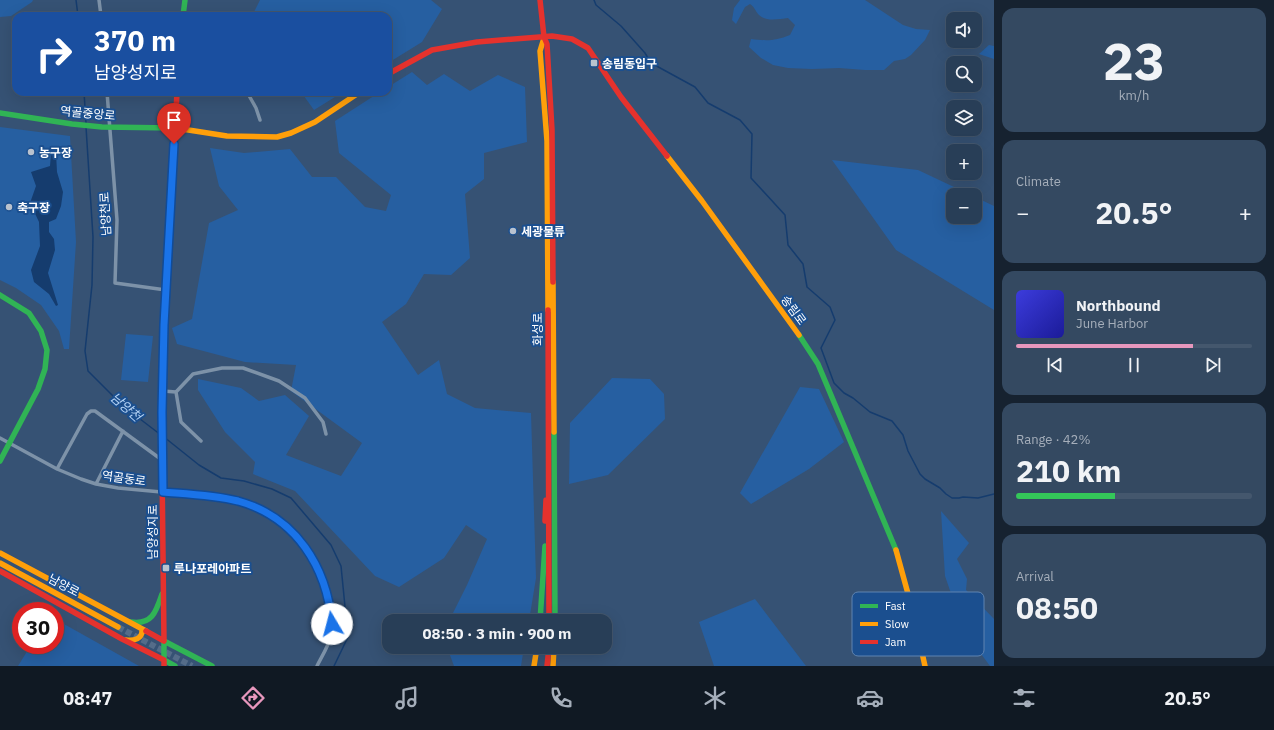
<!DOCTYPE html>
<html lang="en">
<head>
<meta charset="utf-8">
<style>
  :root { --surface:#283e57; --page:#344961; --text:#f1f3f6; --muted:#a5aeba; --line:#44576d; --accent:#e797bd }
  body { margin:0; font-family:"IBM Plex Sans","Noto Sans KR",sans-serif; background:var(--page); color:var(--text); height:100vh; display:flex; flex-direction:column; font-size:15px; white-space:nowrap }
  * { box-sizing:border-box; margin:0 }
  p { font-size:13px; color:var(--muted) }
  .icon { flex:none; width:22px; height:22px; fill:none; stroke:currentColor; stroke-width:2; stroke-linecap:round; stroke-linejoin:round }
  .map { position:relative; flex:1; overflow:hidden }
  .drawer { display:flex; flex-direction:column; gap:8px; padding:8px; background:#162230; width:280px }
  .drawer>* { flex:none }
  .hud { position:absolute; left:12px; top:12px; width:380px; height:84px; border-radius:12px; box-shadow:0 4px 16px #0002,0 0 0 1px var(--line); background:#1a4fa0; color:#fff; overflow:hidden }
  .tools { position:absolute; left:946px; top:12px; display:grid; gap:8px }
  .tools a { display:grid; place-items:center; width:36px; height:36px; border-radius:8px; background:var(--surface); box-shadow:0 4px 16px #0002,0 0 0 1px var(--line); font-size:20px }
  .speed { position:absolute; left:12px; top:602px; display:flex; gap:8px; font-size:20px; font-weight:700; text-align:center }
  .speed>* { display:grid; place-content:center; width:52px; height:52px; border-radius:50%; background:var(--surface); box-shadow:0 4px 16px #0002,0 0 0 1px var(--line); line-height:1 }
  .speed .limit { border:6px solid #d22; background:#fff; color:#111 }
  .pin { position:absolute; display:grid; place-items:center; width:34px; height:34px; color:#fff; margin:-41px -17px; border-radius:50% 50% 50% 0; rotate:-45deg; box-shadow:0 0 4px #0007 }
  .pin .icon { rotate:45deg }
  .me { position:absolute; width:44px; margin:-22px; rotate:352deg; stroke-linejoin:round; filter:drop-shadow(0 0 3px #0008) }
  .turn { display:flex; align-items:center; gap:14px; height:84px; padding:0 16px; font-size:18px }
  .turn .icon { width:52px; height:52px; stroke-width:2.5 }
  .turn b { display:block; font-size:28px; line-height:34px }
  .big { font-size:30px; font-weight:700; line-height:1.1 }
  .drawer .widget { flex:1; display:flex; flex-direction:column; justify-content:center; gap:6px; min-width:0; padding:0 14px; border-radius:12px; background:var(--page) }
  .drawer .dial { align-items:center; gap:0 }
  .dial b { font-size:52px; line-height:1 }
  .song { display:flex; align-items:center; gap:12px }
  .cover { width:48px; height:48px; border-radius:6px; background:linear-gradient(135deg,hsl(240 70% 55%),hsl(240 70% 35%)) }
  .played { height:4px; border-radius:2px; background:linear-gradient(90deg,var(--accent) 75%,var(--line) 75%) }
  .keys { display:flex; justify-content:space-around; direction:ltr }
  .heat { display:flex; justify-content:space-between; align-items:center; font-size:22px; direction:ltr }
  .charge { height:6px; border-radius:3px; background:linear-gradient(90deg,#34c759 42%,var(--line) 0) }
  .trip { position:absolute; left:382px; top:614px; width:230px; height:40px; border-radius:12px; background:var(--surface); box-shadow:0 4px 16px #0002,0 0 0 1px var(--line); font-weight:700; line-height:40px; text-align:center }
  .menu { display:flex; height:64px; justify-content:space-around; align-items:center; background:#101923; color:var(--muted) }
  .menu .icon { width:28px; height:28px }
  .menu .active { color:var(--accent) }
  .menu b { font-size:18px; color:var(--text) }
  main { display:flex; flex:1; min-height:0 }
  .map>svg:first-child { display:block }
  .green { fill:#265fa1 }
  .water { fill:#153c6e }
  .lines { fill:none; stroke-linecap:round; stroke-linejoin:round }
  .stream { stroke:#153c6e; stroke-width:1.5 }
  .primary-tunnel { stroke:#546c89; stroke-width:6; stroke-dasharray:6 3; stroke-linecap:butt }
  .street { stroke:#7d92a8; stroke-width:3.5 }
  .fast { stroke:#30b455; stroke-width:5.5 }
  .slow { stroke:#ff9f0a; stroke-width:5.5 }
  .jam { stroke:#e5322d; stroke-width:5.5 }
  .route-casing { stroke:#114b97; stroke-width:10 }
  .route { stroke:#1a73e8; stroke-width:7 }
  .poi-dot { fill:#b9c2ce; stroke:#1b4f8f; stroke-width:1.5 }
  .labels { text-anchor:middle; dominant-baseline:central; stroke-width:4; stroke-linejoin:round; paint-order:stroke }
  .poi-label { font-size:12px; font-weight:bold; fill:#fff; stroke:#1b4f8f; text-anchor:start }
  .street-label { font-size:12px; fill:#fff; stroke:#1b4f8f }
  .water-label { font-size:13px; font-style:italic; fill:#b5d3f5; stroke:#1b4f8f }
  .key { fill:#1b4f8f; stroke:#5f84b1; stroke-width:1 }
  .key-label { font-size:11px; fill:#fff }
</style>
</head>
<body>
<main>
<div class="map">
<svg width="994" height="666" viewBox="0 0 994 666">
  <rect width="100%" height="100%" fill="#365274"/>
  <path class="green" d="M0,0H33L32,2L11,16L0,17Z
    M260,0H431L442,9L422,42L388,63V16H252Z
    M740,0H865L903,25L916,29L930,30L925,40L911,55L905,59L894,61L884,70H865L839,68L812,69L788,68L773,65L761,58L749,47L751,39C767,41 775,41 790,35L795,25L788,18C779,19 766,22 759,15C755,11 755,7 750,4L745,7L736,24L732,20L734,8Z
    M989,45L994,46V59L979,54Z
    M412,72L427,85L444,74L470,91L498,75L525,87L527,142L484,153V179L465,194L470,258L451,275L424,274L406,304L382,322L418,375L439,360L447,394L475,408L531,413L536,578L529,621H449L467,585L487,539L466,525L444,558L399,587L375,576L295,491L253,474L255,462L225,432L198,390V379L241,388L259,401L285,395L309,416L286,455L341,476L362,443L291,391L296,365L245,362L177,344L172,328L192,319L209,223L238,210L219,186L210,148L244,153L290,149L312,177H336L365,207L386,211L391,195L339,153L335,121L380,92H388V87Z
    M301,92H343L314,110Z
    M0,127L70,136L76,242L69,349H64L59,331L41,305L16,288L0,280Z
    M832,160L918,170L971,195H953V217H975V197L994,206V310L896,250Z
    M126,334L153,336L148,382L121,380Z
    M612,378L650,379L664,394L665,419L608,475L569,484L570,423Z
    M800,387L819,389L844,442L809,469L751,504L740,493Z
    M941,511L969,543L957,559L967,579L966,590L994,619V666H990L964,631L945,576Z
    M755,599L806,666H714L699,622Z
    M55,619L139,666H18L31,645H55Z
    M447,647H524L521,666H454Z"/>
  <path class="water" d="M56,153L57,172L63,192L61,206L56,219L49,222V232L54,239L55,250L48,273L58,305L56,306L49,294L34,282L31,270L40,246L39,222L30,203L36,186L31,172L50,166L51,154Z"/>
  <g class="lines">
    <path class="stream" d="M76,0L78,16
      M594,0L596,5L621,26L645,53L651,63L695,87L708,103L740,120L752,134L751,178L785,215L788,245L803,264L807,287L830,307L835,320L821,348L834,383L844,393L853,398L870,412L892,421L903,435L908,451L920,474L925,479L940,488L946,494L952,498H959L963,497L978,498L994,494
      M84,92L86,123
      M86,127L93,237L92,285L85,351L88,371L123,406L161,435
      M164,437L199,465L221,478L244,481L272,489L291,498L331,545L341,566L348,637L334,666"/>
    <path class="primary-tunnel" d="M118,627L192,666"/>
    <path class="street" d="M99,0L101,16
      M107,92L117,220L115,283L166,290
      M247,92L256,108L260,120
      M163,391L176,392L193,374L222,368H243L279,381L305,398L323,422L326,434
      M176,392L181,422L201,441
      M0,438L57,469L81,479L96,484L118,488L226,498C277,510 313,543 326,594C330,607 334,622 331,636C328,647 322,656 317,666
      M57,469L87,414L91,411H95L162,460
      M96,484L123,431"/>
    <path class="fast" d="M183,16L185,0
      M0,113L72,124L102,127L174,128L182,129
      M0,295L29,313L41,331L47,350L45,369L38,389L0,461
      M799,335L818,364L896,550
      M554,432L555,621
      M540,621L545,546
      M131,622C152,625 156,612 162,594
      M175,666L164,660V641L212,666"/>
    <path class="slow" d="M544,38L540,51L547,141L548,310
      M182,129L227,136L277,137L291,133L315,122L360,92
      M667,156L702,201L799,335
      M553,282L554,432
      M162,466V412L166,305
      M896,550L913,612L925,666
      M0,553L146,631
      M0,563L118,627
      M126,640C134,641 143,639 142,629
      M534,666L537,647
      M553,666L554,647"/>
    <path class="jam" d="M540,0L544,37L547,44L552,130L553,282
      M388,74L432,50L477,42L552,36L572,39L588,48L621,97L667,156
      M166,305L177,92
      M548,310L549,621
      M545,521L546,500
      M0,571L122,639L164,660V666
      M146,631L164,641L162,466
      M547,666L549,647"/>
  </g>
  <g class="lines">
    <defs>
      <path id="route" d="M174,144L164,325L162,412L163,492C188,494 214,495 238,501C296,517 327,567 332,624"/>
    </defs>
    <use href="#route" class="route-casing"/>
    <use href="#route" class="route"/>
  </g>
  <g class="poi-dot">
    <rect x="590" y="59" width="8" height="8" rx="2"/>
    <circle cx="31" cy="152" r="4"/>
    <circle cx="9" cy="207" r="4"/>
    <circle cx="513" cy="231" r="4"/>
    <rect x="162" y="564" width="8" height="8" rx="2"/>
  </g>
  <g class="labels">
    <g class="poi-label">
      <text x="602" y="63">송림동입구</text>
      <text x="39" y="152">농구장</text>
      <text x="17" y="207">축구장</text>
      <text x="521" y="231">세광물류</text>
      <text x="174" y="568">루나포레아파트</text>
    </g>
    <g class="street-label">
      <text transform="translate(88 113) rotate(5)">역골중앙로</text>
      <text transform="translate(105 214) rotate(-93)">남양천로</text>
      <text transform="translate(794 310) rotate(54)">송림로</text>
      <text transform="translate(537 329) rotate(-90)">화성로</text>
      <text transform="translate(124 478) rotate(8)">역골동로</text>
      <text transform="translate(152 532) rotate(-90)">남양성지로</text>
      <text transform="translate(64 585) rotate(28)">남양로</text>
    </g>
    <g class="water-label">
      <text transform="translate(126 407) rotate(41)">남양천</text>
    </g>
  </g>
  <rect x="852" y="592" width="132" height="64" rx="6" class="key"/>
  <rect x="860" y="604" width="18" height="4" fill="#30b455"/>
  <rect x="860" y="622" width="18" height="4" fill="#ff9f0a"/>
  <rect x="860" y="640" width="18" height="4" fill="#e5322d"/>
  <g class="key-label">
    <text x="885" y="610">Fast</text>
    <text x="885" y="628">Slow</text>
    <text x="885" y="646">Jam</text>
  </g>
</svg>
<div class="tools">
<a><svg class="icon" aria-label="sound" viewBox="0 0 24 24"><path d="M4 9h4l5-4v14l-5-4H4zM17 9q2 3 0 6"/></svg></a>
<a><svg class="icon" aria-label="search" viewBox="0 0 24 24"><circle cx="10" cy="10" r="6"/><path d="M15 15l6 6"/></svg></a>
<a><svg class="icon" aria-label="layers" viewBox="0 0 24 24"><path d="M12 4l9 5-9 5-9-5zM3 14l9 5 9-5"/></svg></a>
<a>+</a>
<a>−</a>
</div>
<div class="speed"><div class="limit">30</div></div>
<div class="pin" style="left:174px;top:144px;background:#d93025"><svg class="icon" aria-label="arrive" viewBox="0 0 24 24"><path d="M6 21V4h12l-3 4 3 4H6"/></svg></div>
<svg class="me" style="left:332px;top:624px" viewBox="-20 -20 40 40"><circle r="19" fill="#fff"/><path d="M0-13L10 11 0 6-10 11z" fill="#1a73e8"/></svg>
<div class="trip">08:50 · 3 min · 900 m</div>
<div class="hud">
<div class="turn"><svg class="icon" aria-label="right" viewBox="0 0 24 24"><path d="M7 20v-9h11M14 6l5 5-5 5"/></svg><div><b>370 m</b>남양성지로</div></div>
</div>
</div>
<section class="drawer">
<div class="widget dial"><b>23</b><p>km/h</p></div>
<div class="widget"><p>Climate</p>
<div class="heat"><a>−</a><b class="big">20.5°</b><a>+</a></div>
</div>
<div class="widget">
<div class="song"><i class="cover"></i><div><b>Northbound</b><p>June Harbor</p></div></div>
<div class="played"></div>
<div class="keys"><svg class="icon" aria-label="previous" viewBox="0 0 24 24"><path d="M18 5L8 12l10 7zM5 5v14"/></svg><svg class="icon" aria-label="pause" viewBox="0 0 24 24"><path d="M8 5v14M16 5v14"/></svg><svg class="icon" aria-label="next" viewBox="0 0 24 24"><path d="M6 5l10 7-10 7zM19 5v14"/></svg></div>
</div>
<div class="widget"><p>Range · 42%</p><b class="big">210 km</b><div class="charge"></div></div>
<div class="widget"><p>Arrival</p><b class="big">08:50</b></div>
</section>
</main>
<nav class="menu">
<b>08:47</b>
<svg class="icon active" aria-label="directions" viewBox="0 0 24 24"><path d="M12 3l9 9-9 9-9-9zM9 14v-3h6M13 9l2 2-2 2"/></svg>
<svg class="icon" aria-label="music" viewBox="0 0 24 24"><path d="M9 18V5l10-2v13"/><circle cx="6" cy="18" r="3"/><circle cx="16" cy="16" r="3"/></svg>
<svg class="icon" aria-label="phone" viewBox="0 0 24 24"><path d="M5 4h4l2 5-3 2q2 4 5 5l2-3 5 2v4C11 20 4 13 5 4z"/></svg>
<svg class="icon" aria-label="climate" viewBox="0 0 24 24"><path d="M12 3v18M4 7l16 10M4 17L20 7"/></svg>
<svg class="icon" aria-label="car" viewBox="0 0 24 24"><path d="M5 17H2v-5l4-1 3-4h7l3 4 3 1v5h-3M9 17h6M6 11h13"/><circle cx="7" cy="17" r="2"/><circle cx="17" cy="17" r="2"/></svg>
<svg class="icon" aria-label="filters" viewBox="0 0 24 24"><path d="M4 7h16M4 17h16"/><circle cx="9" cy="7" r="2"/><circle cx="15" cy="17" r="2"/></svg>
<b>20.5°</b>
</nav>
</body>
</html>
